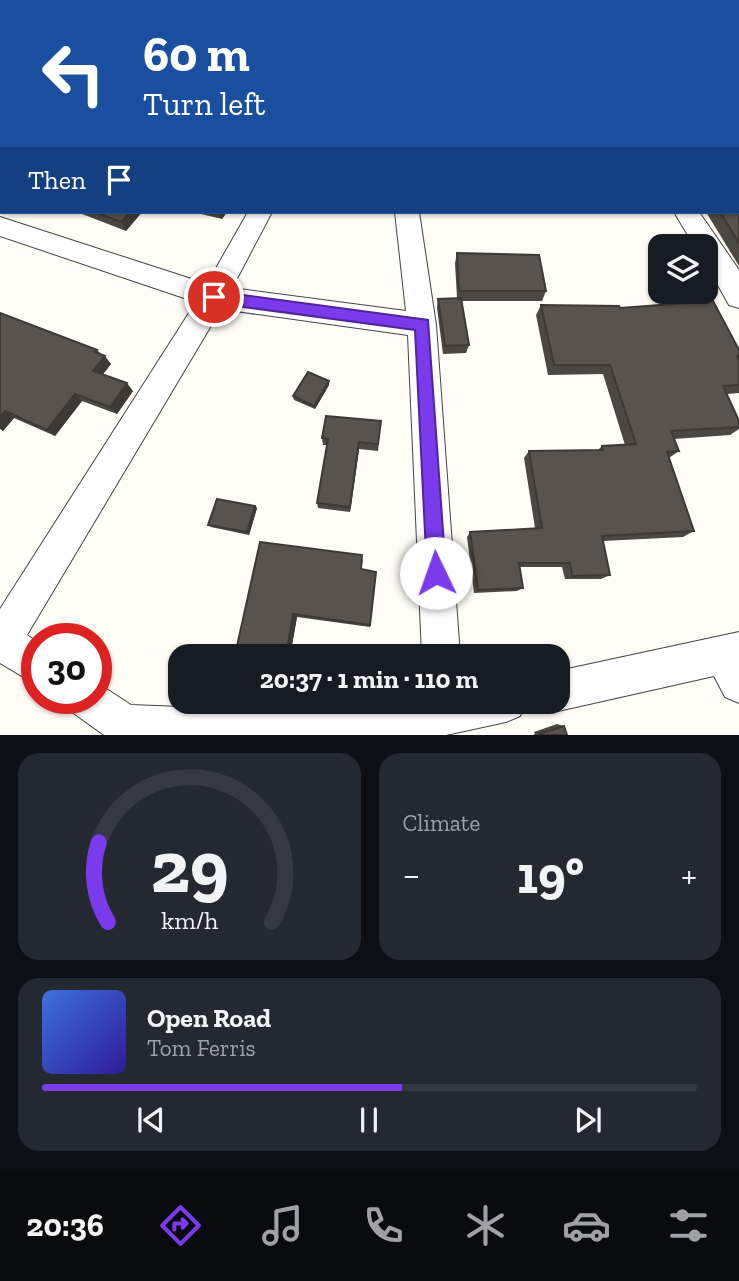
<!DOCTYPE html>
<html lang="en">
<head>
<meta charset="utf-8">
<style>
  :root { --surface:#171b24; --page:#242831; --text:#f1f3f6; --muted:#9ea1a6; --line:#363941; --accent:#7c3aed }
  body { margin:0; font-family:"Zilla Slab",serif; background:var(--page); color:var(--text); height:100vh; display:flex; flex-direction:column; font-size:26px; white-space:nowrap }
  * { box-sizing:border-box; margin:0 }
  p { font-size:23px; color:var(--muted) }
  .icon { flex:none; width:38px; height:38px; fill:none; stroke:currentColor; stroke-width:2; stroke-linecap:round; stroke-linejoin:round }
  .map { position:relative; height:735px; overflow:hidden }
  .side { display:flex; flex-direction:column; gap:18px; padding:18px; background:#0d0f14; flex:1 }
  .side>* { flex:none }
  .top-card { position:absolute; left:0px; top:0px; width:740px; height:214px; box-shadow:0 2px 5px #0004; background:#1a4fa0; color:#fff; overflow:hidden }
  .fabs { position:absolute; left:648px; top:234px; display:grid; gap:14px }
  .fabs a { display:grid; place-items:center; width:70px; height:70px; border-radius:14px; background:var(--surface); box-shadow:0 2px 5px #0004; font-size:35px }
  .speed { position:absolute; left:21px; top:623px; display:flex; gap:14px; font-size:35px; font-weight:700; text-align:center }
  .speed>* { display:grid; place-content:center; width:91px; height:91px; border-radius:50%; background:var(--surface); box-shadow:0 2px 5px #0004; line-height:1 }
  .speed .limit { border:10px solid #d22; background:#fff; color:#111 }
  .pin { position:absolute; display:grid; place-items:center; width:60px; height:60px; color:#fff; margin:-30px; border:4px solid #fff; border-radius:50%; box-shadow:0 2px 7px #0007 }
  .me { position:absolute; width:77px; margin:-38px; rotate:357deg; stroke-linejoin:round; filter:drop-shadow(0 0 5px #0008) }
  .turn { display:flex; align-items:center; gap:24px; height:147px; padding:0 28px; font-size:32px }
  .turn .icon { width:91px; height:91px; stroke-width:2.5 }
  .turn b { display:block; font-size:49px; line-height:60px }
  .then { display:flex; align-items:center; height:66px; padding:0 28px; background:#0003; gap:14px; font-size:26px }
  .big { font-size:52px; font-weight:800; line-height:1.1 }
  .side .card { flex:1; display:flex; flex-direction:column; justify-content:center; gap:10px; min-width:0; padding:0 24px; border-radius:21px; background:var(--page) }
  .side .dial { align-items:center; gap:0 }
  .dial svg { height:182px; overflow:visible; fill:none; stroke:var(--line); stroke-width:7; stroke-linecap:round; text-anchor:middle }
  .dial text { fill:var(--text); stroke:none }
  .song { display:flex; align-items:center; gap:21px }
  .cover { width:84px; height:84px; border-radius:10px; background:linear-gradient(135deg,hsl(220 70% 55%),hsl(250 70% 35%)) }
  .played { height:7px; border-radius:4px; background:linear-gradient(90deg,var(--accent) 55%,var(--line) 55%) }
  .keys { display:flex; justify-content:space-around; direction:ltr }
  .heat { display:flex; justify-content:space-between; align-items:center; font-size:38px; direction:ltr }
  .side .tiles { flex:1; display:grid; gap:18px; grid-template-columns:1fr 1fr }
  .card:last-child { grid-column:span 2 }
  .trip { position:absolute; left:168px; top:644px; width:402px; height:70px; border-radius:21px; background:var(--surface); box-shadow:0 2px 5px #0004; font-weight:800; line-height:70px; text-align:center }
  .menu { display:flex; height:112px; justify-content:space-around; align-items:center; background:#090b0e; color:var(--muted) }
  .menu .icon { width:49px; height:49px }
  .menu .active { color:var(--accent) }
  .menu b { font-size:32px; color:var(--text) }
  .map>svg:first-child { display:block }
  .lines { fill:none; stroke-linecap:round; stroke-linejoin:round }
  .minor-casing { stroke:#444; stroke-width:2 }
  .minor { fill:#fff; fill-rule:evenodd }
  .wall { fill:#4d4742 }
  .shaded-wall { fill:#3f3936 }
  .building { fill:#5a524d; stroke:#3f3936; stroke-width:2 }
  .route { fill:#7c3aed; stroke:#51269a; stroke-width:2 }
</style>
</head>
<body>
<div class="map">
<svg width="739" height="735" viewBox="0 0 739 735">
  <rect width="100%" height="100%" fill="#fffdf5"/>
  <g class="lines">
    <defs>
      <path id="minor" d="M359,0H377L358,2Z
        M540,0H558L559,2H541Z
        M701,0H720L721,2H702Z
        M738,26L739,27V39H738Z
        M248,212H272L232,288L406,311L395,212H419L436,325L460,656H422L408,335L221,309L27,635L37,642V685L0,663V609L196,302L0,236V217L207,284Z
        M674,212H699L739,270V308L729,305L705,262V247H695Z
        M739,632V703L725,697L714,676L558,711L544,705L542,702H558V671Z
        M96,682L131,705L259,710L360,702H526L520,716L506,722L446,735H104L72,712L66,698H96Z"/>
    </defs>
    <use href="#minor" class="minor-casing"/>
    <use href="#minor" class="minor"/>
  </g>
  <path class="wall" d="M565,0H694L695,2H566Z
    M739,171V266L706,212H738Z
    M77,212H142L126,231Z
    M193,212H227L222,219Z
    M457,253L546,291L542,301H461L469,345L466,353L443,354L437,308L438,299L457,298L455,263Z
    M541,305L620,308L739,350V393L727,394L739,421V429L730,435L674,439L679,451L669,458L694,531L683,537L603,541L610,575L601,579H565L562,567H519L523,588L517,591L474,593L467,537L470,532L535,528L524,458L529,451L598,450L602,446L625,445L603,374L548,375L536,315Z
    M0,313L97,350L111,364L103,374L133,391L117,414L82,401L55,436L14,418L3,431L0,429Z
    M329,381V385L315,409L294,400L293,396Z
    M381,421L378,451L359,449L350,512L318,508L317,503L327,445H323L322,438Z
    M255,506L257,508L249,535L211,527L208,525Z
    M363,560L361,570L376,572L370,627L297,617L290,656H243L235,655Z
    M557,724L564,726L567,735H533L535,734L534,732Z"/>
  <path class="shaded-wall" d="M130,212H142L126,231L121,222Z
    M220,212H227L222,219Z
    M105,356L111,364L100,378L93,371Z
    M329,381V385L315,409L314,406Z
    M127,383L133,391L117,414L110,407Z
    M75,394L82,401L55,436L47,430Z
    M5,411L14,418L3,431L0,428V417Z
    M359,442V449L350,512V507Z
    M255,506L257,508L249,535L247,532Z
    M293,614L297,617L290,656H286Z"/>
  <path class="building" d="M0,0H159L158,2H2V93H0Z
    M501,0H531V2H502Z
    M575,0H694L695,2H576Z
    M738,64H739L738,134Z
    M738,170L739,171V243L720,212H738Z
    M95,212H130L121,222Z
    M457,253L539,255L546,291H459Z
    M461,298L469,345L445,346L438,299Z
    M713,301L739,350V356H737L739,360V385L723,386L739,421V427L671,431L679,451L667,452L694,531L602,536L610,575L572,576L570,563H519L523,588L478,590L470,532L542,528L529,451L603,450L602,446L636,444L610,365H554L541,305L619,306L620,308Z
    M0,313L97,350L95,352L105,356L93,371L127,383L110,407L75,394L47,430L5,411L0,417Z
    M308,372L329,381L314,406L293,396Z
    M326,416L381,421L378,444L359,442L350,507L317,503L328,439L322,438Z
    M217,499L255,506L247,532L208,525Z
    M260,542L362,555L361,569L376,572L370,625L293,614L286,656H246L235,655Z
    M564,726L567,735H540L539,734Z"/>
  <path class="route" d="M214,291L428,320L446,573L443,580L436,583L429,580L427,573L415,330L214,303L206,297Z"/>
</svg>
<div class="fabs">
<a><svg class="icon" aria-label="layers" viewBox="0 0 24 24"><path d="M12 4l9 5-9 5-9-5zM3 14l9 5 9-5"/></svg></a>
</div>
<div class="speed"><div class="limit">30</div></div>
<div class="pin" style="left:214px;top:297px;background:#d93025"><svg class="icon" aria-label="arrive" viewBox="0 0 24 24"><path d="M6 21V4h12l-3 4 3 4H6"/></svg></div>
<svg class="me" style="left:436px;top:573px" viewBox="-20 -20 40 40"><circle r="19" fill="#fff"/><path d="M0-13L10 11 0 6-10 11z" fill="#7c3aed"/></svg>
<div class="trip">20:37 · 1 min · 110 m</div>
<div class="top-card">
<div class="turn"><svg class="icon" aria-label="left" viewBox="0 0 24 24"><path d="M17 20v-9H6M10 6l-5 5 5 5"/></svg><div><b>60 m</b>Turn left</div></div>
<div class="then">Then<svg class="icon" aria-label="arrive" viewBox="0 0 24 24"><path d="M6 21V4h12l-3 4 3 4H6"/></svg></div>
</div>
</div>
<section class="side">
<div class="tiles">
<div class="card dial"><svg viewBox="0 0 100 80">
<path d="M14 69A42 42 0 1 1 86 69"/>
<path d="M14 69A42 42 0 0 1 10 34" stroke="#7c3aed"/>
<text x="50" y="56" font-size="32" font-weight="700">29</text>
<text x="50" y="72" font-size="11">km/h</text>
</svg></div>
<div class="card"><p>Climate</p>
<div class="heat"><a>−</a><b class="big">19°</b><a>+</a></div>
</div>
<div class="card">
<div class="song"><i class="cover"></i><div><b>Open Road</b><p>Tom Ferris</p></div></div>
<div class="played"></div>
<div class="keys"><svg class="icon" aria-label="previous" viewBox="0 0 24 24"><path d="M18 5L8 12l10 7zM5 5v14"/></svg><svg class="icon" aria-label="pause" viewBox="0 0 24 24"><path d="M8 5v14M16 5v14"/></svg><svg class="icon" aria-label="next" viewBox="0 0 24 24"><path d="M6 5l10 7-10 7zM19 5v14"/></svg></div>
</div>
</div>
</section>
<nav class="menu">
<b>20:36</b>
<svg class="icon active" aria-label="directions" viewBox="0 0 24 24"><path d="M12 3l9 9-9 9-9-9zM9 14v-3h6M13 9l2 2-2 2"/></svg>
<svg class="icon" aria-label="music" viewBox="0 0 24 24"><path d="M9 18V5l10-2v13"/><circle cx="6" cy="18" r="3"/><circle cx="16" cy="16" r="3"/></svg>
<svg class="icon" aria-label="phone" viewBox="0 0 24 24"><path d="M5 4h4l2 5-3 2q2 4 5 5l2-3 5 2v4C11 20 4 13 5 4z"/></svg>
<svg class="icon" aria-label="climate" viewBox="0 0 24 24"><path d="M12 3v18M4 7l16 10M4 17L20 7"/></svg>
<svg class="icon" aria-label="car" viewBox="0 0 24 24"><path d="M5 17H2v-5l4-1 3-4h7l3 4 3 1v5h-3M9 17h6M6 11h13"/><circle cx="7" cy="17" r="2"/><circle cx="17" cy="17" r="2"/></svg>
<svg class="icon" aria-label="filters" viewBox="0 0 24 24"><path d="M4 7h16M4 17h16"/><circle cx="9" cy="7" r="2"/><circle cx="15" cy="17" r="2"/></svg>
</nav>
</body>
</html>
